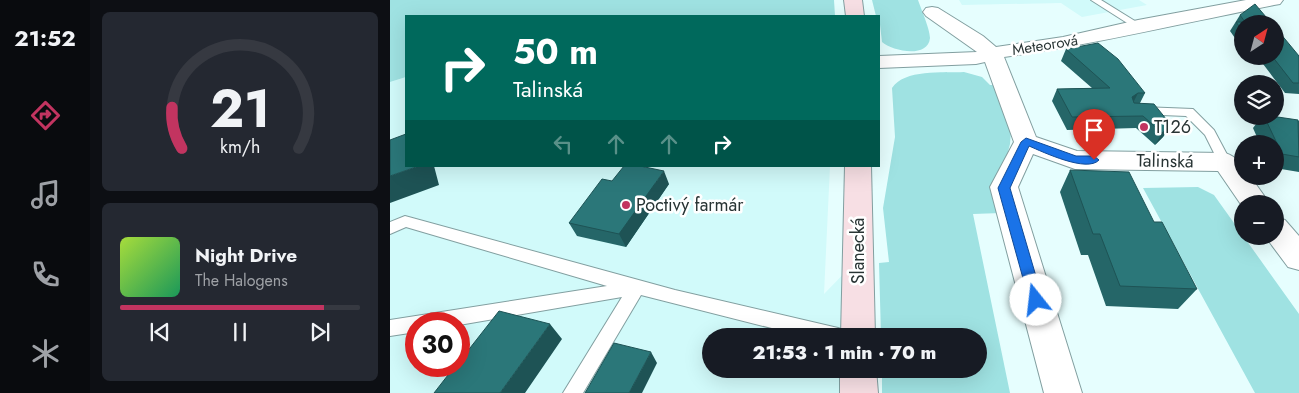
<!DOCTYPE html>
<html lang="en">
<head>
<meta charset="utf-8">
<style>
  :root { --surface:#171b24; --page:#242831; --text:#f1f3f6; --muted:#9ea1a6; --line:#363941; --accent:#c23460 }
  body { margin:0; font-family:Jost,sans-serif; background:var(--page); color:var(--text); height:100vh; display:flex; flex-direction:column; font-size:19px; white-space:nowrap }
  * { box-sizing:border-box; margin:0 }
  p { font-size:16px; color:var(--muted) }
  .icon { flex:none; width:28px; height:28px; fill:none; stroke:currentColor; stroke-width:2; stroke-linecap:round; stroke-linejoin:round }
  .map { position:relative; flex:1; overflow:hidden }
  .side { display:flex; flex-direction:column; gap:12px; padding:12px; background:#0d0f14; width:300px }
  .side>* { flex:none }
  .guide { position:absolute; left:15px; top:15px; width:475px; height:152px; border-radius:0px; box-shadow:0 5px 20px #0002; background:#00695c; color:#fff; overflow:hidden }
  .needle { width:32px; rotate:36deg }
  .tools { position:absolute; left:844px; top:15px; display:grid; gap:10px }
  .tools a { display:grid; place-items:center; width:50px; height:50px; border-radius:50%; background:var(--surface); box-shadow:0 5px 20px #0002; font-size:25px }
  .speed { position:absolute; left:15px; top:312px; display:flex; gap:10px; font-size:25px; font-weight:700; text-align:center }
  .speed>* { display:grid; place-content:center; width:65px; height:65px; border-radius:50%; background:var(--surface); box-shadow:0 5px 20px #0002; line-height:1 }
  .speed .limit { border:8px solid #d22; background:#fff; color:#111 }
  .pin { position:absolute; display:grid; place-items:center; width:42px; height:42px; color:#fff; margin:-51px -21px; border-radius:50% 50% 50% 0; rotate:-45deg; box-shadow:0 0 5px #0007 }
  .pin .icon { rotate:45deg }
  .me { position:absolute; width:55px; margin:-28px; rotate:344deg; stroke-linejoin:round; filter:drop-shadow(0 0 4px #0008) }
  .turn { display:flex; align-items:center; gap:18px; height:105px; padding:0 25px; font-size:22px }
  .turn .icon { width:65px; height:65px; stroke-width:2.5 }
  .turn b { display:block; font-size:35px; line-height:42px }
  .lanes { display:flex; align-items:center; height:48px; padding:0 25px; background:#0003; justify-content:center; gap:25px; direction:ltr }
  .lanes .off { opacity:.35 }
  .side .tile { flex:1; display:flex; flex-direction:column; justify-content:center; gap:8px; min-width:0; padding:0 18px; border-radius:8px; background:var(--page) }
  .side .dial { align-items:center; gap:0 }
  .dial svg { height:130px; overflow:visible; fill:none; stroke:var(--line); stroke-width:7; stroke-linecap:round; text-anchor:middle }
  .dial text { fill:var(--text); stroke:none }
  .song { display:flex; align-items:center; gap:15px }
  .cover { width:60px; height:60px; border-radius:8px; background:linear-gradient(135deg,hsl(80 70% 55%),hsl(150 70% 35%)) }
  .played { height:5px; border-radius:2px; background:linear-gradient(90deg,var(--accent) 85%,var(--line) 85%) }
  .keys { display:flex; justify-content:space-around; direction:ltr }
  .trip { position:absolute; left:312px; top:328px; width:285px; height:50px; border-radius:25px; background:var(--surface); box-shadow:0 5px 20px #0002; font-weight:800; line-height:50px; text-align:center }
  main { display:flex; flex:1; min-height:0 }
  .tab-bar { display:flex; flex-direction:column; width:90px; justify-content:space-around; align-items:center; background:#090b0e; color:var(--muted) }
  .tab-bar .icon { width:35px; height:35px }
  .tab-bar .on { color:var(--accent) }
  .tab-bar b { font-size:22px; color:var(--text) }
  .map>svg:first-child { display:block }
  .built { fill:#d1fafa; fill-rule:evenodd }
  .green { fill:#9fe2e2 }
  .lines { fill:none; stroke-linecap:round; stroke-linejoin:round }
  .lane-casing { stroke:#829fa0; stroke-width:2 }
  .street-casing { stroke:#829fa0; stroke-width:2 }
  .secondary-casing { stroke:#829fa0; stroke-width:2 }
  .lane { fill:#fff; fill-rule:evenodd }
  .street { fill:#fff; fill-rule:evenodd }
  .secondary { fill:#f7dfe4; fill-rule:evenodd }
  .wall { fill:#256668 }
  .shaded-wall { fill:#1e5355 }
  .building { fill:#2b7779; stroke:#1e5355 }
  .route { fill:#1a73e8; stroke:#114b97 }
  .poi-dot { fill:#c23460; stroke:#fff; stroke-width:2 }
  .labels { text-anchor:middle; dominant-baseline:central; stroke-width:5; stroke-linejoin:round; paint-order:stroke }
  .far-street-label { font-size:15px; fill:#283434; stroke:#fff }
  .poi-label { font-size:18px; fill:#283434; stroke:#fff; text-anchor:start }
  .street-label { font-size:18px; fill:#283434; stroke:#fff }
</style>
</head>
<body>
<main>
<nav class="tab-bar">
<b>21:52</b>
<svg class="icon on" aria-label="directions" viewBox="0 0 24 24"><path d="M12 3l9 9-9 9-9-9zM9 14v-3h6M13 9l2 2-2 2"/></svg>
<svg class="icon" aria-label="music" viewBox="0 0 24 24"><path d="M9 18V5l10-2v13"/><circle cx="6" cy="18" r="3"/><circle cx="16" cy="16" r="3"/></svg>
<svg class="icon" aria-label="phone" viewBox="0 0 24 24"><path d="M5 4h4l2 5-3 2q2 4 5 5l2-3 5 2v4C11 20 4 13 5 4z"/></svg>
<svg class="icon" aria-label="climate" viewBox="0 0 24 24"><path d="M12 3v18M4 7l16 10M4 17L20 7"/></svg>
</nav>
<section class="side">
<div class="tile dial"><svg viewBox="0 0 100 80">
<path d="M14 69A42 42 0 1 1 86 69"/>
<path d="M14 69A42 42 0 0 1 8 44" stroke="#c23460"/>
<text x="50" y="56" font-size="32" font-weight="700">21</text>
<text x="50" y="72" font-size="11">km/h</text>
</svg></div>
<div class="tile">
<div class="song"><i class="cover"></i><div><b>Night Drive</b><p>The Halogens</p></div></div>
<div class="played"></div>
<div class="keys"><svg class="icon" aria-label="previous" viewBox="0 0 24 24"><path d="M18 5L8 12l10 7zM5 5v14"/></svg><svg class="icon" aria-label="pause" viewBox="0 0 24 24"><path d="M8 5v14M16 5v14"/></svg><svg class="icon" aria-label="next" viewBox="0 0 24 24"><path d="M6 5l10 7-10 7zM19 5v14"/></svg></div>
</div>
</section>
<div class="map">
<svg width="909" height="393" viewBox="0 0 909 393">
  <rect width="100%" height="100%" fill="#e6fefe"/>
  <path class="built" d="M569,0H749L757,5L692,17L671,3L572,5Z
    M16,77V166H440L434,294L468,259V336H321V369H468L469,393H0V82ZM26,324H69V366H26Z"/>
  <path class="green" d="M0,0H444L445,16H16V77L0,82Z
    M482,0H528C531,9 540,29 540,38C538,59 502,51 492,42L489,16H486Z
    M574,72L592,77L600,85H606L621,131L620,144L608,189L611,213L583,214L620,393H492V369H589V336H491L489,263L499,262L493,208L505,137L502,88C514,69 553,73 574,72Z
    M808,187L824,195L909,314V393H865L753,188Z"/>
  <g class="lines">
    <defs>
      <path id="lane" d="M701,0H711L753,26L751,28H745Z
        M752,107L803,109L824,130L841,162L840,165H830L815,135L796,116L748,114L746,111Z
        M15,216L285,290L448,328L454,330L457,336H413L251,295L193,393H173L232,297L69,325L26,324V332L0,336V320L217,286L16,227L0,234V222Z"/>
      <path id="street" d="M856,0H893L890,4L884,5C794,23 705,44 614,57L646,137L687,151L835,153C847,157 852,163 852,176H860L880,204H852V206L828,171L685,169L643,154L628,187L692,393H654L600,187L624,142L595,62L586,64L489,68V56L587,52L536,16L533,12L536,8L542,7L548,8L593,36L606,47L673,37L748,20Z
        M885,217L895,220L909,236V270L898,267L875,236H885Z"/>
      <path id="secondary" d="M454,0H472L474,16H456Z
        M455,166H481L485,336H451Z
        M450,369H486L488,393H450Z"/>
    </defs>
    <use href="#lane" class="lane-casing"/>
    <use href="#street" class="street-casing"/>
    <use href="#secondary" class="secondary-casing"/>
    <use href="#lane" class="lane"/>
    <use href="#street" class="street"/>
    <use href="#secondary" class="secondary"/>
  </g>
  <path class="wall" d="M850,15L882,24H852V48L840,31Z
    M676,49L755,93L750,103L781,125L773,137L765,145L746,128L677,130L662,101L667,89L702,88L671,61Z
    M859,56H909V94L895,93L870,60H862Z
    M872,116H881L909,121V172L885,168V144H870L863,128Z
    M680,170L807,289L788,309L716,306L698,255H691L670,192Z
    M222,181L279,184L236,247L187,236L179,223Z"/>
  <path class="shaded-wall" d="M748,93L742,105V97Z
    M781,125L773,137L765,145L772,133Z
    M29,166H44L49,185L0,203V176Z
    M274,171L279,184L236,247L229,234Z
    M160,324L172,339L135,393H110Z
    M261,352L267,363L252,393H239Z"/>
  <path class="building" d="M865,4L882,24H852V30L846,22H855L850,15Z
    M885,27L909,56V83H903L882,56H885Z
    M708,43L728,59L755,93H748L742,97L744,103L764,104L781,125L772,133L753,116L682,117L667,89L720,88L676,49Z
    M874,116H881L908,120L909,157L892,154Z
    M16,134V166H29L0,176V140Z
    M234,166H250L274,171L229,234L179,223L212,179L222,181Z
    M680,170L739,172L764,222H772L807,289L730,286L710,234H703Z
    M109,311L160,324L110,393H44L65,366H69V362Z
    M224,343L261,352L239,393H195Z"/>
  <path class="route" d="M636,138L686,156H704L709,160C697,173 653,152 639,146L620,188L653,300L651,304L646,306L641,304L639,300L608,188L631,142Z"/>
  <g class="poi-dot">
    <circle cx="754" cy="127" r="5"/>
    <circle cx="236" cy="205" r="5"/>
  </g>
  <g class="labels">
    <g class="far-street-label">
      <text transform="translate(655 45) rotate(-9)">Meteorová</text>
    </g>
    <g class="poi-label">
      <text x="764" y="127">T126</text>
      <text x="246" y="205">Poctivý farmár</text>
    </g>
    <g class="street-label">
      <text transform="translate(775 161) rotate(1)">Talinská</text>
      <text transform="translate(468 251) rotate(-90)">Slanecká</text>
    </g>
  </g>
</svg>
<div class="tools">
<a><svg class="needle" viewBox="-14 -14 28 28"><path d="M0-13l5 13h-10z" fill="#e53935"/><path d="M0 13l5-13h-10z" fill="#9ea1a6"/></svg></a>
<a><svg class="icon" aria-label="layers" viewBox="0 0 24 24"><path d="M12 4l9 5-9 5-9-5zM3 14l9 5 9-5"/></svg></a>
<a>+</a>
<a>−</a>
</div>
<div class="speed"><div class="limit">30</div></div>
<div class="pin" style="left:704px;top:160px;background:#d93025"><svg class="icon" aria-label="arrive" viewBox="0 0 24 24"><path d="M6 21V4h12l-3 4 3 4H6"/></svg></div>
<svg class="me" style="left:646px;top:300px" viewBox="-20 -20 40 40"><circle r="19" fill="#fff"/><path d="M0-13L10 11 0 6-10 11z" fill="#1a73e8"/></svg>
<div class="trip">21:53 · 1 min · 70 m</div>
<div class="guide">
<div class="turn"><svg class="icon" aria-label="right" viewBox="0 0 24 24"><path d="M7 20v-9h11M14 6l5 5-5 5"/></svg><div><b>50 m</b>Talinská</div></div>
<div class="lanes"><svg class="icon off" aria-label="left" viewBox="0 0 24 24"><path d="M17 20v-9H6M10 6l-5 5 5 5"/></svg><svg class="icon off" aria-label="ahead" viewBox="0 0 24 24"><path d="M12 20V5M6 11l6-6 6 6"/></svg><svg class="icon off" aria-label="ahead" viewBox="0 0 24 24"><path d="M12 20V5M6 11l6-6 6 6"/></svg><svg class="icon" aria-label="right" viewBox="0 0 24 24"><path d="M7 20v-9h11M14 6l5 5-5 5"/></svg></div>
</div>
</div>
</main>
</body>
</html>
